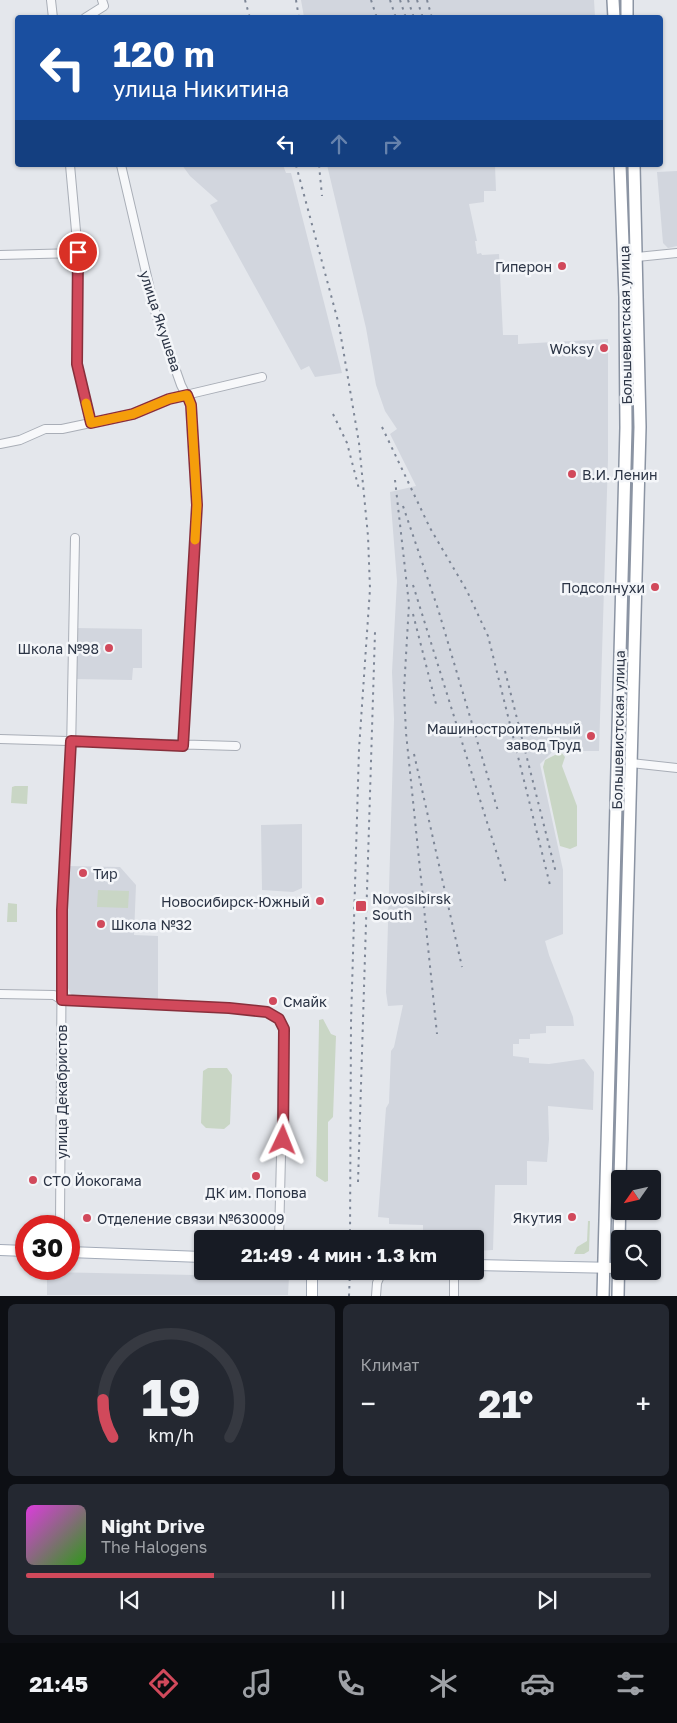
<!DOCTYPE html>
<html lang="ru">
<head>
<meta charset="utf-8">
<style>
  :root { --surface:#171b24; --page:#242831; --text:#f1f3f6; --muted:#9ea1a6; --line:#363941; --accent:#d1495b }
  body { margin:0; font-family:"Golos Text",sans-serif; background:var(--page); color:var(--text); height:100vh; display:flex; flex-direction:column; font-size:19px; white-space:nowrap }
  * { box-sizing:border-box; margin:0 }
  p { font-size:16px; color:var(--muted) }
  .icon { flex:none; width:28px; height:28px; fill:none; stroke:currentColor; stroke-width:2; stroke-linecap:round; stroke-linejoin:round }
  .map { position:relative; height:1296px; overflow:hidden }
  .sheet { display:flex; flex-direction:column; gap:8px; padding:8px; background:#0d0f14; flex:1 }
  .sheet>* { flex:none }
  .guide { position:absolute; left:15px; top:15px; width:648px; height:152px; border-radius:5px; box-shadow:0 1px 4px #0004; background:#1a4fa0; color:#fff; overflow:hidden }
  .needle { width:32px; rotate:236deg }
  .fabs { position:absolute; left:611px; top:1170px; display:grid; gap:10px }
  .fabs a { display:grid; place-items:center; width:50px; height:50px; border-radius:5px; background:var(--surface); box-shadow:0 1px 4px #0004; font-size:25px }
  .speed { position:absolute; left:15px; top:1215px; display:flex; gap:10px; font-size:25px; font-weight:700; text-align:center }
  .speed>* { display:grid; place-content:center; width:65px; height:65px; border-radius:50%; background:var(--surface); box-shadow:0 1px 4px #0004; line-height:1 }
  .speed .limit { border:8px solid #d22; background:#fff; color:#111 }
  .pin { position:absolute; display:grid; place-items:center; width:42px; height:42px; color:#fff; margin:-21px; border:2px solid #fff; border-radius:50%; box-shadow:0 1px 5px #0007 }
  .me { position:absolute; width:55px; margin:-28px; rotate:2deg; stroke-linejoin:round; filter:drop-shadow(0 0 4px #0008) }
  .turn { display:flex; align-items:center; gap:18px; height:105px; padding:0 15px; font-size:22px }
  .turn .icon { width:65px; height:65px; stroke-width:2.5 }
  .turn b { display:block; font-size:35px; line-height:42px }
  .lanes { display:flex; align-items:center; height:48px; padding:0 15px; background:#0003; justify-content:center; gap:25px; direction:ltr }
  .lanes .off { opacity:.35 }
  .big { font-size:38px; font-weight:700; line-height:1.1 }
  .sheet .card { flex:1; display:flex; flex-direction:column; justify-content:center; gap:8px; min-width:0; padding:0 18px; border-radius:8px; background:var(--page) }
  .sheet .dial { align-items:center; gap:0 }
  .dial svg { height:130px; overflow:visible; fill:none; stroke:var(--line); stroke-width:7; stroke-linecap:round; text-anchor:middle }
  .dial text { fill:var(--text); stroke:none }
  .song { display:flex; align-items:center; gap:15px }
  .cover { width:60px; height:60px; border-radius:8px; background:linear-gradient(135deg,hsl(300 70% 55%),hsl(110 70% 35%)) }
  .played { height:5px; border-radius:2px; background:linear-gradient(90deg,var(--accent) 30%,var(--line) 30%) }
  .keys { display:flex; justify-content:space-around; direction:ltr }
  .heat { display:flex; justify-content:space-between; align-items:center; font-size:28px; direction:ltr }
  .sheet .tiles { flex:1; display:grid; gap:8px; grid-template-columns:1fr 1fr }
  .card:last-child { grid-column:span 2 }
  .trip { position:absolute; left:194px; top:1230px; width:290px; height:50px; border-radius:5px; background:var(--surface); box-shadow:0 1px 4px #0004; font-weight:700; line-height:50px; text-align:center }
  .dock { display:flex; height:80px; justify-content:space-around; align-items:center; background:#090b0e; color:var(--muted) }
  .dock .icon { width:35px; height:35px }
  .dock .selected { color:var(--accent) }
  .dock b { font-size:22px; color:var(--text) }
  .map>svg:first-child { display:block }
  .built { fill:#d2d6de }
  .green { fill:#c9d6c5 }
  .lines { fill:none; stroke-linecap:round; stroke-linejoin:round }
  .minor-casing { stroke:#a9aeb7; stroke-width:10 }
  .major-casing { stroke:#a3abb8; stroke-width:12 }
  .highway-casing { stroke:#8b94a3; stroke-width:14 }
  .minor { stroke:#f7f8fa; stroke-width:8 }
  .major { stroke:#fff; stroke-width:10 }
  .highway { stroke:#fff; stroke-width:11 }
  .rail { stroke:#7d8696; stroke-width:2; stroke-dasharray:2.5 5; stroke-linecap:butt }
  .route-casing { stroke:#882f3b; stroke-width:12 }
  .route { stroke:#d1495b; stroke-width:9 }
  .slow { stroke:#f59e0b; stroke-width:9 }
  .poi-dot { fill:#d1495b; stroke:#f4f6f9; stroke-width:2 }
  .labels { text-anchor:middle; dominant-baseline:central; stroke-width:5; stroke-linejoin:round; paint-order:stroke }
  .poi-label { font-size:14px; fill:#2b3445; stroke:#f4f6f9; text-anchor:end }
  .street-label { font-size:14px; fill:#2b3445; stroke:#f4f6f9 }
</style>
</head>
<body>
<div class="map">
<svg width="677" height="1296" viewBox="0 0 677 1296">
  <rect width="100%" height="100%" fill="#e4e7ec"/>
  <path class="built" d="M301,0H594L595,17H304Z
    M182,165H283L286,173H291L342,373L315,377L309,366L301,370L210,205L218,201L190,176Z
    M327,165H495L496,191H484V202L469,204L477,241H475L477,254L481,253L482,255L499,254L503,335H518V344L608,339V459L599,751H581L574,754L567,753L564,749L554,750L540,764L563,870V934L545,941L549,955L573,1017L574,1026H546V1033L530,1034V1039H519V1044H513V1056L529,1058V1063L549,1064L584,1059L594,1072L593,1110L548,1106L549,1139L547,1162L527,1161V1185H495L493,1250L475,1251V1239H423V1225L389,1224V1218L378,1217L386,1108L389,1103L391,1051L394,1047L403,1005L388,1006L386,992L394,719L392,672L397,581L390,492L416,486L390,434L397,429L385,411L376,385L366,328Z
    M677,171V246L668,248L663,243L657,172Z
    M75,628L142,629V668H133L132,680L75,679Z
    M302,824V888L293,892L262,890L261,825Z
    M67,866L120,867L136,885L134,935L158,936V999L72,997L68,988Z
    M47,1272L289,1277L288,1295H0H47Z"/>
  <path class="green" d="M561,752L565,757L562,766L577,806V846L570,849L560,846L543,767L545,760Z
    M15,786H28L27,804L11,803L12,787Z
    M98,890L129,891L128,908L97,907Z
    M8,903L17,904V922H7Z
    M323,1019L331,1034L336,1036L333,1117L328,1122V1181L325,1182L316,1176L319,1025V1020Z
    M208,1068H227L232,1075L230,1124L224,1129L206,1128L201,1123L203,1071Z
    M588,1221H590L589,1251L584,1254H574L577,1247L587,1241Z"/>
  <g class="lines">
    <defs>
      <path id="minor" d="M51,0L53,18
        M85,18L104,6L102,0
        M70,165L78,253L77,364L91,423
        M121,165L155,311L181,385L191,405L197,505L183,746
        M0,255L78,253
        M637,257L677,253
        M0,444L20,440L45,429H62L133,414L169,399L262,377
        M0,739L236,746
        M631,763L677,768
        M0,994L54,995L62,1000L229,1008L267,1012L279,1019L284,1029L279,1239
        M60,1226L62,910L71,752L75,538
        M376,1296L377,1283L382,1271
        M454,1296V1271"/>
      <path id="major" d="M0,1250L26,1251
        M69,1252L202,1257
        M475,1265L618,1268
        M312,1296V1271"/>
      <path id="highway" d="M613,0L614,18
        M627,0V18
        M620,1179L640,427L634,165
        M603,1296L626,428L625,297L620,165
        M618,1296L620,1191"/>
    </defs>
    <use href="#minor" class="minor-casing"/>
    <use href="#major" class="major-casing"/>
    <use href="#highway" class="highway-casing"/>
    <use href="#minor" class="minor"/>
    <use href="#major" class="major"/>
    <use href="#highway" class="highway"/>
    <path class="rail" d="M245,0L250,18
      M296,0L299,18
      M371,0L377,18
      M390,0L396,18
      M400,0L406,18
      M408,0L414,18
      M417,0L423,18
      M427,0L432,18
      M296,165L339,325L359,443L368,536L370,589L359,749L351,1022L350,1239
      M319,165L322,196
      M333,414L347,443L359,489
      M382,427L430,528L467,591L488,636L550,885
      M395,480L409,604L404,690L406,733L437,1034
      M403,506L438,609L498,811
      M413,585L506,883
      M413,614L437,708
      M505,671L556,873
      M414,754L462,967
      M358,1182L375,632
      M349,1296L350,1271"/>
  </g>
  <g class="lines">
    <defs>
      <path id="route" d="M78,252L77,364L91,423L133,414L169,399L187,395L191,405L197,505L183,746L71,741L62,910V1000L229,1008L267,1012L279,1019L284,1029L283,1140"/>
    </defs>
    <use href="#route" class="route-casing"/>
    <use href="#route" class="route"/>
    <path class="slow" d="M86,403L91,423L133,414L169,399L187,395L191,405L197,505L195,540"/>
  </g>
  <g class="poi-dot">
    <circle cx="562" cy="266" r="5"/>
    <circle cx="604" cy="348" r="5"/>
    <circle cx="572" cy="474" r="5"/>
    <circle cx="655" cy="587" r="5"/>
    <circle cx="109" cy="648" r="5"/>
    <circle cx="591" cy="736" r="5"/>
    <circle cx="83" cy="873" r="5"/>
    <circle cx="320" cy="901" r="5"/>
    <rect x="355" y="900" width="12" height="12" rx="2.5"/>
    <circle cx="101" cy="924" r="5"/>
    <circle cx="273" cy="1001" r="5"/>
    <circle cx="256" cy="1176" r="5"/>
    <circle cx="33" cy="1180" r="5"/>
    <circle cx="572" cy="1217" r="5"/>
    <circle cx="87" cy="1218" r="5"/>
  </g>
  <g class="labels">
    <g class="poi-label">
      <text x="552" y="266">Гиперон</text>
      <text x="594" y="348">Woksy</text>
      <text x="582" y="474" text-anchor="start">В.И. Ленин</text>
      <text x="645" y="587">Подсолнухи</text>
      <text x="99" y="648">Школа №98</text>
      <text x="581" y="728">Машиностроительный<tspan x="581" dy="16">завод Труд</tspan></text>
      <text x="93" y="873" text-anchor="start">Тир</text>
      <text x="372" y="898" text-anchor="start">Novosibirsk<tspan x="372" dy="16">South</tspan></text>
      <text x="310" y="901">Новосибирск-Южный</text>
      <text x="111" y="924" text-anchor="start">Школа №32</text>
      <text x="283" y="1001" text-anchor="start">Смайк</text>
      <text x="43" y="1180" text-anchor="start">СТО Йокогама</text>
      <text x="256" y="1192" text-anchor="middle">ДК им. Попова</text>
      <text x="562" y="1217">Якутия</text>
      <text x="97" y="1218" text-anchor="start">Отделение связи №630009</text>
    </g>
    <g class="street-label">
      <text transform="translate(161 321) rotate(72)">улица Якушева</text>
      <text transform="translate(625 325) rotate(-91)">Большевистская улица</text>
      <text transform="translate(618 730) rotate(-89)">Большевистская улица</text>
      <text transform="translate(61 1092) rotate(-90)">улица Декабристов</text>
    </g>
  </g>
</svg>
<div class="fabs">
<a><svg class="needle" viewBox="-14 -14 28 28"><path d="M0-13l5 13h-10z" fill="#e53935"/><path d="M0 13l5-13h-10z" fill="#9ea1a6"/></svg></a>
<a><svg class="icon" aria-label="search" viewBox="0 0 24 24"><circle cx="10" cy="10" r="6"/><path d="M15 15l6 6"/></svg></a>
</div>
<div class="speed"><div class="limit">30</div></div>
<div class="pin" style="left:78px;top:252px;background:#d93025"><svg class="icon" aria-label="arrive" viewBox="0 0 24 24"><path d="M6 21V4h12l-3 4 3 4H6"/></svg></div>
<svg class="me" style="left:283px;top:1140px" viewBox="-20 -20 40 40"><path d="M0-17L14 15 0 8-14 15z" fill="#d1495b" stroke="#fff" stroke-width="4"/></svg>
<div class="trip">21:49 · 4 мин · 1.3 km</div>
<div class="guide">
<div class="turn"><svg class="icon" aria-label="left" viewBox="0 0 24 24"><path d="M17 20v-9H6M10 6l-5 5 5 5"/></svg><div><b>120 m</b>улица Никитина</div></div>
<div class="lanes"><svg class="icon" aria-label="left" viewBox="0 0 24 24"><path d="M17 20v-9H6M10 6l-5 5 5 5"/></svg><svg class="icon off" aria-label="ahead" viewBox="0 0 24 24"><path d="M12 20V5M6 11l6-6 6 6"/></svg><svg class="icon off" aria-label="right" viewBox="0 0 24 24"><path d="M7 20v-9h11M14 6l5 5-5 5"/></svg></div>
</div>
</div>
<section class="sheet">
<div class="tiles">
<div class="card dial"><svg viewBox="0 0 100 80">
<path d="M14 69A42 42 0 1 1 86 69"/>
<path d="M14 69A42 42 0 0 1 8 46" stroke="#d1495b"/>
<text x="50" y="56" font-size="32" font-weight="700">19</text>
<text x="50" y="72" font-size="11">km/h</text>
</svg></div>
<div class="card"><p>Климат</p>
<div class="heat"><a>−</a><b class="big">21°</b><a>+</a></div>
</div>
<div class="card">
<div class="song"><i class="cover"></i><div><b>Night Drive</b><p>The Halogens</p></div></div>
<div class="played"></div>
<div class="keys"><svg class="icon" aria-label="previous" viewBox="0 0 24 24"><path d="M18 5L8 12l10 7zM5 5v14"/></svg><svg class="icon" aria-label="pause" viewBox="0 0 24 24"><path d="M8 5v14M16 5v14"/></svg><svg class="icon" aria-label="next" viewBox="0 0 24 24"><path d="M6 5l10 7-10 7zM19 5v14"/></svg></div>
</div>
</div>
</section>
<nav class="dock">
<b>21:45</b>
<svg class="icon selected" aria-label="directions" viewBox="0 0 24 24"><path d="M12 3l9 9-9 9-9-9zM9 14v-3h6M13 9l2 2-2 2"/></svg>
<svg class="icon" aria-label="music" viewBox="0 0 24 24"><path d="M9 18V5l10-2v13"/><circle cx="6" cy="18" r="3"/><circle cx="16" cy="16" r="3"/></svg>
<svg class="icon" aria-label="phone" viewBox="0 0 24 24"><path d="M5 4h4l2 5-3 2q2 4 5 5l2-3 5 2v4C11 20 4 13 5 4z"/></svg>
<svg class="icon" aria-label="climate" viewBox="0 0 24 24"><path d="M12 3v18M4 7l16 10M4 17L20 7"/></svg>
<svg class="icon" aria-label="car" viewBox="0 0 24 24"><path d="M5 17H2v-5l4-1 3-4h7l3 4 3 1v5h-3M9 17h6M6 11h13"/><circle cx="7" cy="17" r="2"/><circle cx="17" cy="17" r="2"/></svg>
<svg class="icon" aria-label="filters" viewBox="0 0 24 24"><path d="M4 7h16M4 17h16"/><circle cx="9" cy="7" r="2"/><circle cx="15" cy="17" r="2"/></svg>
</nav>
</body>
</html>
